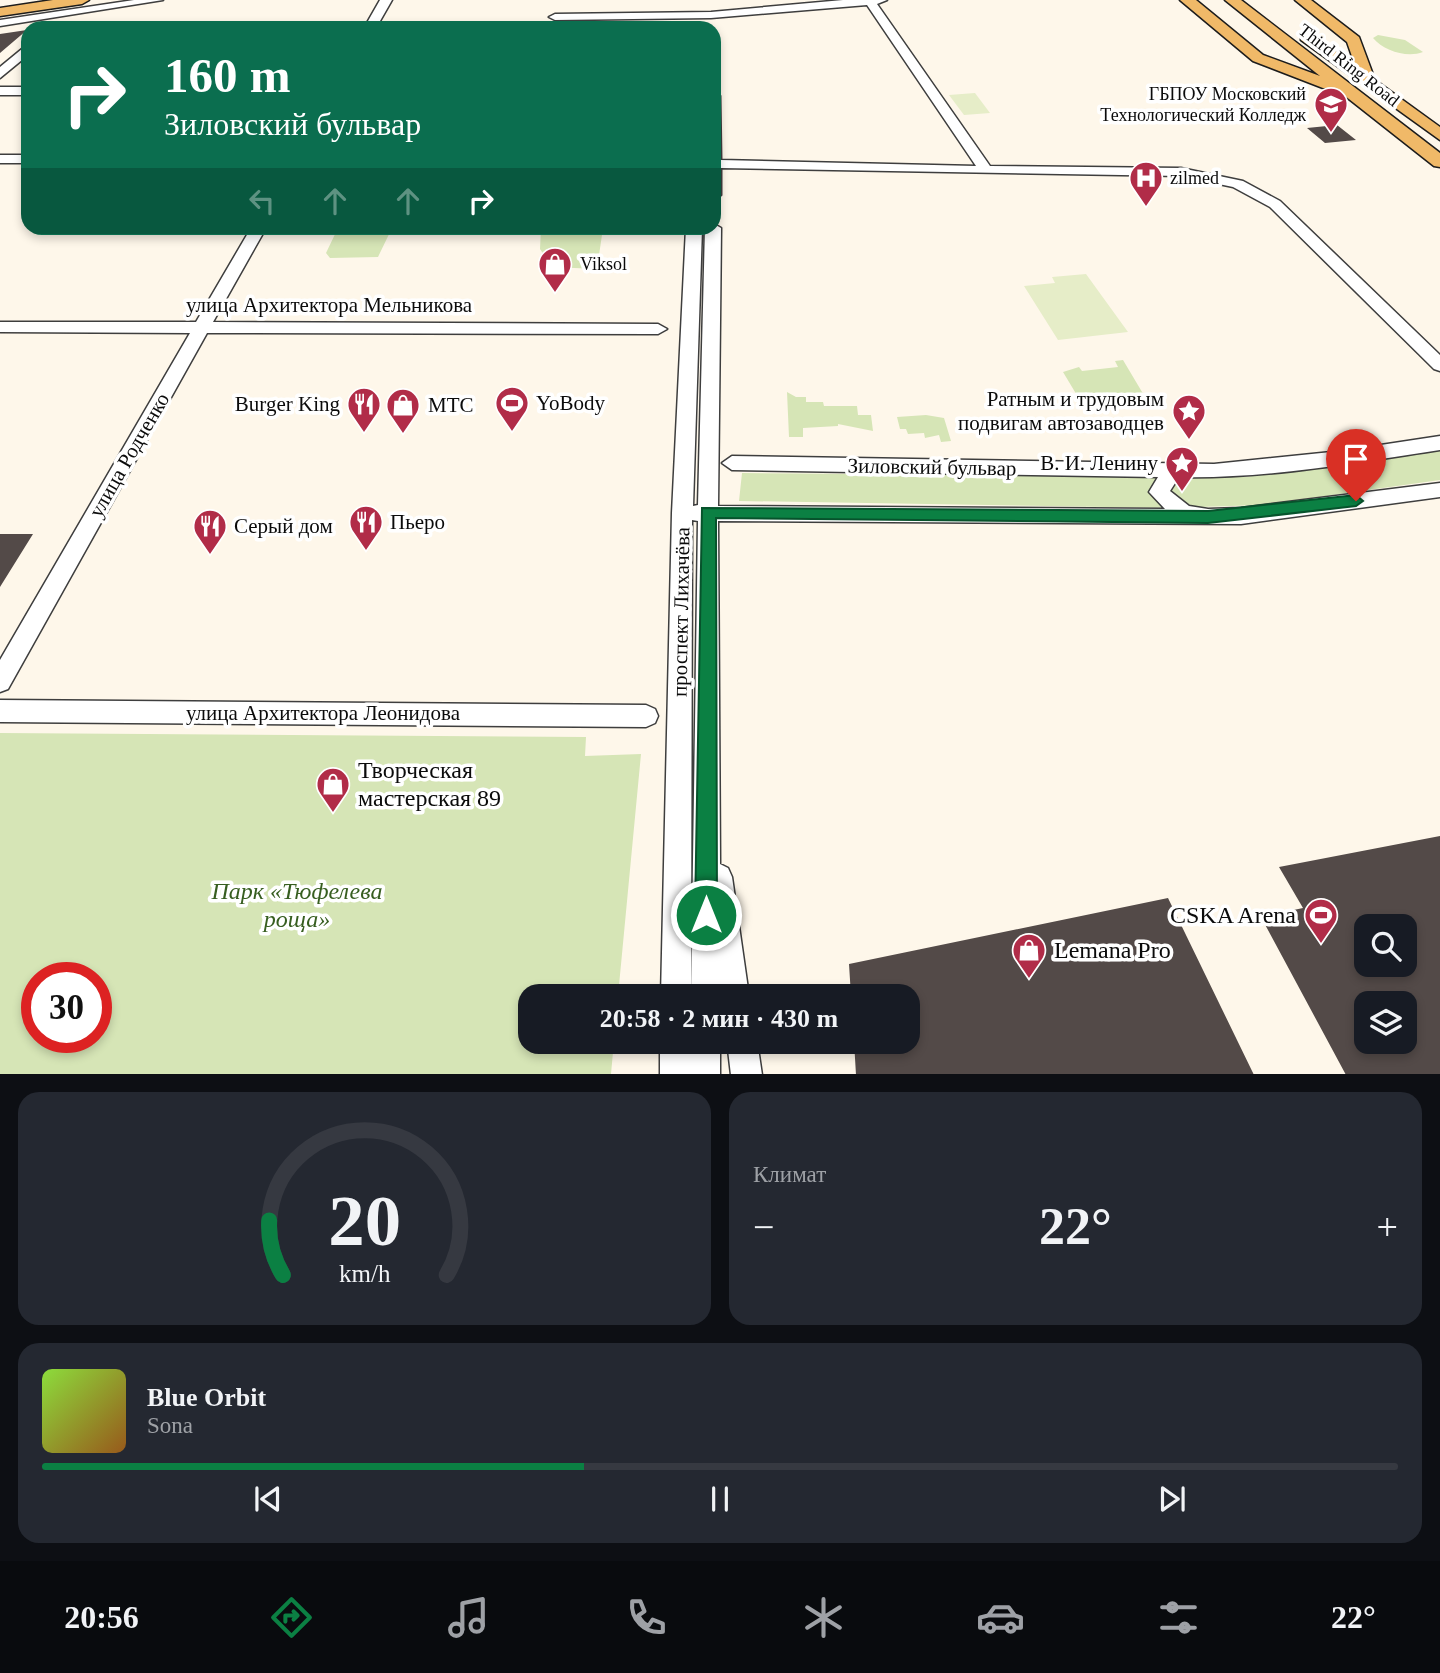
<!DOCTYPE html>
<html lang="ru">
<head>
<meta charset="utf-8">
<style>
  :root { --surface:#171b24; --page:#242831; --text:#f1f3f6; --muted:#9ea1a6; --line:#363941; --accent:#0b8043 }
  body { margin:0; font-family:"Times New Roman",serif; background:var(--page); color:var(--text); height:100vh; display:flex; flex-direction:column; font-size:26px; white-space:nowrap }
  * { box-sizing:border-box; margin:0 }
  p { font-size:23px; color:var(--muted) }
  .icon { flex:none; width:38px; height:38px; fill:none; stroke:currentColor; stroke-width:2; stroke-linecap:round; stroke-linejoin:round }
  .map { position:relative; height:1074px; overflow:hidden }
  .drawer { display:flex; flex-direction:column; gap:18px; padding:18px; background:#0d0f14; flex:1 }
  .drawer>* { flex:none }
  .top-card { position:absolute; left:21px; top:21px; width:700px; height:214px; border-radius:21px; box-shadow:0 4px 10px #0003; background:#0b6e4f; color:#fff; overflow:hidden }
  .buttons { position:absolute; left:1354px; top:914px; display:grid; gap:14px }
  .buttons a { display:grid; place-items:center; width:63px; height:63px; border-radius:14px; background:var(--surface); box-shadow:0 4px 10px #0003; font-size:35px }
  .speed { position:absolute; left:21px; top:962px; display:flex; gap:14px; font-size:35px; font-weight:700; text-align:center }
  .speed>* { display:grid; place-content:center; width:91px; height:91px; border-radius:50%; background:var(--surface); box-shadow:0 4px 10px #0003; line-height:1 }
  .speed .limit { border:10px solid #d22; background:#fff; color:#111 }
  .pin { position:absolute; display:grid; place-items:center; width:60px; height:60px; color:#fff; margin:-72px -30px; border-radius:50% 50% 50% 0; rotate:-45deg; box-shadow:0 0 7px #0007 }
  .pin .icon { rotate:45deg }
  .me { position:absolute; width:77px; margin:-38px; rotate:0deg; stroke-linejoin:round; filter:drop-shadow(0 0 5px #0008) }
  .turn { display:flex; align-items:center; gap:24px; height:147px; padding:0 28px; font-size:32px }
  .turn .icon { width:91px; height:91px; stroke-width:2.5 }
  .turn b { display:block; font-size:49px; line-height:60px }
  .lanes { display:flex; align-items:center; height:66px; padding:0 28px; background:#0003; justify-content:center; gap:35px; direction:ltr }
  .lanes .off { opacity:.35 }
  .big { font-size:52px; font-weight:600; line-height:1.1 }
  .drawer .widget { flex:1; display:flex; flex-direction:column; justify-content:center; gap:10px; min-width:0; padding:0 24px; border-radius:21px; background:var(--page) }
  .drawer .dial { align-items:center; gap:0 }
  .dial svg { height:182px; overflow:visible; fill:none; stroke:var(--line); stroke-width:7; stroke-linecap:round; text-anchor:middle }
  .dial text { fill:var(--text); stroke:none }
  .song { display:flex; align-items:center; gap:21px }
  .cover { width:84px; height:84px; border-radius:10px; background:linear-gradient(135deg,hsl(90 70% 55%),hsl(30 70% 35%)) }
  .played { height:7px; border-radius:4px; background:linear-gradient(90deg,var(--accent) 40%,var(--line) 40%) }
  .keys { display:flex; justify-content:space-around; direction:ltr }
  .heat { display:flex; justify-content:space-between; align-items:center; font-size:38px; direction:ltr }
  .drawer .tiles { flex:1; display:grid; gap:18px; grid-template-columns:1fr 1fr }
  .widget:last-child { grid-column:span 2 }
  .trip { position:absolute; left:518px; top:984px; width:402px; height:70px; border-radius:21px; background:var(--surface); box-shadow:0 4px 10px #0003; font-weight:600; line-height:70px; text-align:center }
  .tabs { display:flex; height:112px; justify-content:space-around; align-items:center; background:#090b0e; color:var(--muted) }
  .tabs .icon { width:49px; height:49px }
  .tabs .current { color:var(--accent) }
  .tabs b { font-size:32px; color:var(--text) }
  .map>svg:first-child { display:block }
  .green { fill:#d6e5b6; fill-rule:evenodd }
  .pitch { fill:#e6edc8 }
  .building { fill:#534a48; fill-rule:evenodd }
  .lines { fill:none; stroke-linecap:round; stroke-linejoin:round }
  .minor-casing { stroke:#3e3e3e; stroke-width:3 }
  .major-casing { stroke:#1c1c1c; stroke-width:3 }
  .minor { fill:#fff; fill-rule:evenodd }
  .major { fill:#f0b968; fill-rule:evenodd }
  .route { fill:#0b8043; stroke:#07532c; stroke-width:2 }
  .labels { text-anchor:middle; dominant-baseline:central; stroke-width:7; stroke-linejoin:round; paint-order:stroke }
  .far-street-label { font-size:18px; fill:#0b0b0b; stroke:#fff }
  .far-poi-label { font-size:18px; fill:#0b0b0b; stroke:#fff; text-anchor:start }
  .street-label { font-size:21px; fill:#0b0b0b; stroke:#fff }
  .poi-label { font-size:21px; fill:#0b0b0b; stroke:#fff; text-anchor:start }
  .near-poi-label { font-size:24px; fill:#0b0b0b; stroke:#fff; text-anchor:start }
  .near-park-label { font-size:24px; font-style:italic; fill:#375e20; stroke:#fff }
</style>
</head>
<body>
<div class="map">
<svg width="1440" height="1075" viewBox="0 0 1440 1075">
  <rect width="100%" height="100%" fill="#fef7ea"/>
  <path class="green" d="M1378,35L1405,40L1423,52C1407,58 1384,51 1373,38Z
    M338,228H392L378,257L330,258L326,253Z
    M541,228H603L597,269L552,267L540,249Z
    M1123,360L1148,402L1117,405L1114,402L1084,407L1063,372L1079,367L1082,371L1118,367L1115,361Z
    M787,392L796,397H806V402H823L824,406H857L858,415H871L873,431L838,424V426L803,428V437H789Z
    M926,415L944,418L951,441L941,442L939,435L925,438L924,433L908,434L906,429H900L897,417Z
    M1440,449V480L1261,505L1169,508L739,501L742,473L1246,477Z
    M0,733L586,737L585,756L641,754L618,996H530V1041H614L611,1074H0ZM37,978H96V1038H37Z"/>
  <path class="pitch" d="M975,93L990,113L964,115L949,95Z
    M1086,274L1128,332L1058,340L1024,286L1055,283L1052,277Z"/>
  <path class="building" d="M27,30L0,53V34Z
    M1337,125L1356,140L1325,143L1307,128Z
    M0,534H33L0,587Z
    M1440,836V1075H1346L1261,917L1303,908L1279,867ZM1367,926H1405V964H1367ZM1367,1003H1405V1041H1367Z
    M1168,898L1254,1075H856L854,1041H908V996H851L849,964Z"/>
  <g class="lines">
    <defs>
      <path id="minor" d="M134,0H163L0,26V20Z
        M380,0H392L376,28H364Z
        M843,0H887L877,4L990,166L1181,168L1243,181L1280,201L1440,355V371L1434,369L1270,207L1233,187L1181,176L721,168V195L714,199V92L720,96L721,160L976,166L867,5L711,18L555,20L549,17L555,14L711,12Z
        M28,44V55L0,78V67Z
        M0,87H28V95H0Z
        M0,155H28V163H0Z
        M714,224L721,228L718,506L1165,509L1149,492L1158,477L732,470L722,463L732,456L1214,464L1341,451L1440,436V450C1354,463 1266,479 1179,477L1170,491L1189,506L1208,509L1241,508L1440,483V497L1241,524L718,521L720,864L728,868L732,877L749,996H691L698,521L692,520L691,996H661L672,513L686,228H702L693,506L698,505L705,228H714Z
        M251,228H266L213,322L658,324L667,329L658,334L207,333L8,689L0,692V660L190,333L0,332V322H196Z
        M0,700L646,705L655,709L658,716L655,723L646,727L0,722Z
        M660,1041H720V1075H660Z
        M727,1041H757L762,1075H731Z"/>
      <path id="major" d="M53,0H89L82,4L0,16V8Z
        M1180,0H1196L1263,55L1320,76L1225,0H1241L1440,153V167L1434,166L1335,88H1323L1253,61Z
        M1295,0H1311L1359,37L1375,80L1440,127V140L1301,40V34H1311L1355,65L1347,42Z"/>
    </defs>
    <use href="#minor" class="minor-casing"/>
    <use href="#major" class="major-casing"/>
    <use href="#minor" class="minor"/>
    <use href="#major" class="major"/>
  </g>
  <path class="route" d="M1356,495L1363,501L1356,506L1208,523L716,518L717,915L713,923L706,926L698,923L695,915L702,508L1208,511Z"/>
  <defs>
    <symbol id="university-pin" viewBox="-11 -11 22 30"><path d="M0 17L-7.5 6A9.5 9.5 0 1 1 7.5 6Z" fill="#b12c48" stroke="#fff"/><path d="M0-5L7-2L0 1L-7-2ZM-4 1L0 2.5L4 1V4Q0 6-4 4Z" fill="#fff"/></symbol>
    <symbol id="hospital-pin" viewBox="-11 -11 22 30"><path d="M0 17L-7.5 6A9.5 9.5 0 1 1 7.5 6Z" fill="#b12c48" stroke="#fff"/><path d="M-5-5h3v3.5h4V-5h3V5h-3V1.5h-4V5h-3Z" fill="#fff"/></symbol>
    <symbol id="shop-pin" viewBox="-11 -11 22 30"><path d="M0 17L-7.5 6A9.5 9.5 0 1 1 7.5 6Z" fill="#b12c48" stroke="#fff"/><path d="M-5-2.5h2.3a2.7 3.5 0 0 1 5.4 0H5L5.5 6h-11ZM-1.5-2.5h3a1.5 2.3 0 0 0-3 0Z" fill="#fff"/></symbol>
    <symbol id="stadium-pin" viewBox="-11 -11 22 30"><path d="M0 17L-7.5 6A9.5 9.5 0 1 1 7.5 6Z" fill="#b12c48" stroke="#fff"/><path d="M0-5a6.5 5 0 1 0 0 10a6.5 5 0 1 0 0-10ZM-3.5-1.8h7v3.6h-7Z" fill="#fff"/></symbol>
    <symbol id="restaurant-pin" viewBox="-11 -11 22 30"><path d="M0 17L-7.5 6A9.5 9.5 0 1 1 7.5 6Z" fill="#b12c48" stroke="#fff"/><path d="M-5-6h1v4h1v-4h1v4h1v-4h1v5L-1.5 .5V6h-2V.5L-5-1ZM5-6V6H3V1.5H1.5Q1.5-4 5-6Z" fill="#fff"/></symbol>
    <symbol id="sight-pin" viewBox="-11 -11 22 30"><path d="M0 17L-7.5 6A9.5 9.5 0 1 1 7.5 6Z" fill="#b12c48" stroke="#fff"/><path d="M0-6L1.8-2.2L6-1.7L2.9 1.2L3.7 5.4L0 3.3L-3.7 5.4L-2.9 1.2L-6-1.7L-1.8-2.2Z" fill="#fff"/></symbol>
  </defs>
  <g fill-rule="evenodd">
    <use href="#university-pin" x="1312" y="85" width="38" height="52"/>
    <use href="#hospital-pin" x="1127" y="159" width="38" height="52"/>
    <use href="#shop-pin" x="536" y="245" width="38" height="52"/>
    <use href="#stadium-pin" x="493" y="384" width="38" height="52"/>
    <use href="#restaurant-pin" x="345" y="385" width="38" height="52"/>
    <use href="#shop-pin" x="384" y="386" width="38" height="52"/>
    <use href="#sight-pin" x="1170" y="392" width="38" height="52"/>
    <use href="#sight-pin" x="1163" y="444" width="38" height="52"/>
    <use href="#restaurant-pin" x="347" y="503" width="38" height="52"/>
    <use href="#restaurant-pin" x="191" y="507" width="38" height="52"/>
    <use href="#shop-pin" x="314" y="765" width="38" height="52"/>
    <use href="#stadium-pin" x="1302" y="896" width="38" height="52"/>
    <use href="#shop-pin" x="1010" y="931" width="38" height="52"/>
  </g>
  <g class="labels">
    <g class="far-street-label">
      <text transform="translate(1349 65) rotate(38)">Third Ring Road</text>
    </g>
    <g class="far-poi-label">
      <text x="1306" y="94" text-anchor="end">ГБПОУ Московский<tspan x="1306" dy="21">Технологический Колледж</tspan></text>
      <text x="1170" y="178">zilmed</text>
      <text x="580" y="264">Viksol</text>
    </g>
    <g class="street-label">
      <text x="329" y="305">улица Архитектора Мельникова</text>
      <text transform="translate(129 455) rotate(-60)">улица Родченко</text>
      <text transform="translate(932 467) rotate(1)">Зиловский бульвар</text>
      <text transform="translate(681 612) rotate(-89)">проспект Лихачёва</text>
      <text x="323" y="713">улица Архитектора Леонидова</text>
    </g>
    <g class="poi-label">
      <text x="1164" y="399" text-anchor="end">Ратным и трудовым<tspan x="1164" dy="24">подвигам автозаводцев</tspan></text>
      <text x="536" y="403">YoBody</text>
      <text x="340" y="404" text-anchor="end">Burger King</text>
      <text x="428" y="405">МТС</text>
      <text x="1158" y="463" text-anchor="end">В. И. Ленину</text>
      <text x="390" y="522">Пьеро</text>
      <text x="234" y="526">Серый дом</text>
    </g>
    <g class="near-poi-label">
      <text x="358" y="770">Творческая<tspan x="358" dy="28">мастерская 89</tspan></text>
      <text x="1296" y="915" text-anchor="end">CSKA Arena</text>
      <text x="1054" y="950">Lemana Pro</text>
    </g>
    <g class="near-park-label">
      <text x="297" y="891">Парк «Тюфелева<tspan x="297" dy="28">роща»</tspan></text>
    </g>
  </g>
</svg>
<div class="buttons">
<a><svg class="icon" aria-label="search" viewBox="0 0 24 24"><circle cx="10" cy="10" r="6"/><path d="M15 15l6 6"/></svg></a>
<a><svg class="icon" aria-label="layers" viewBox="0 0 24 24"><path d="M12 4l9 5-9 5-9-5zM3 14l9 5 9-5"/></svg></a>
</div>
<div class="speed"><div class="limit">30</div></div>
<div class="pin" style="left:1356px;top:501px;background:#d93025"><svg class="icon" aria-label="arrive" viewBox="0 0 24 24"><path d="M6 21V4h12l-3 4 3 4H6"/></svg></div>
<svg class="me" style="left:706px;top:915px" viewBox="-20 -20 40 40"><circle r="17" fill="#0b8043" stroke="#fff" stroke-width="3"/><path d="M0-11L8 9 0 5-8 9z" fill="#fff"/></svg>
<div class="trip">20:58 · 2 мин · 430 m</div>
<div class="top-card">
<div class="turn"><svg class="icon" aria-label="right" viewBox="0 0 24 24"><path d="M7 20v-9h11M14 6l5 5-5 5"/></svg><div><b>160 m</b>Зиловский бульвар</div></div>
<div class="lanes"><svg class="icon off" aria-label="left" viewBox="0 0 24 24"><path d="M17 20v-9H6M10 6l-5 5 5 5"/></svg><svg class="icon off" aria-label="ahead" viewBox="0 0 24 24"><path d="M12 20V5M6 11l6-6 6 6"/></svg><svg class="icon off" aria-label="ahead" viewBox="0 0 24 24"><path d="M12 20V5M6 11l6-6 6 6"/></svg><svg class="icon" aria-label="right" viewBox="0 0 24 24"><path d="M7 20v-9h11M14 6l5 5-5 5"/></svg></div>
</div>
</div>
<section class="drawer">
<div class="tiles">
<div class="widget dial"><svg viewBox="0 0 100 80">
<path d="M14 69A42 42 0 1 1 86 69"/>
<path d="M14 69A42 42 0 0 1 8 45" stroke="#0b8043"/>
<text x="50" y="56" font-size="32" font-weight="700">20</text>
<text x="50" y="72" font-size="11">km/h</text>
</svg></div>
<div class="widget"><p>Климат</p>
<div class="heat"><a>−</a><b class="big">22°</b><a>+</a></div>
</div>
<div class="widget">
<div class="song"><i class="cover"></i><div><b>Blue Orbit</b><p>Sona</p></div></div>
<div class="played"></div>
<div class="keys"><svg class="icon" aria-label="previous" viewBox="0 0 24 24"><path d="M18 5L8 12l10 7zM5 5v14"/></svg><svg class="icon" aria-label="pause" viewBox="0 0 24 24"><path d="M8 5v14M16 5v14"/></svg><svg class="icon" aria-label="next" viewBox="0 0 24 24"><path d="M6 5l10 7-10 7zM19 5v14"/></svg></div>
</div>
</div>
</section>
<nav class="tabs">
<b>20:56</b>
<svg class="icon current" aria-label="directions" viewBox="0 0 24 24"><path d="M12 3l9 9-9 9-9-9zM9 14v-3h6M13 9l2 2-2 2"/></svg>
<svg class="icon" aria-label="music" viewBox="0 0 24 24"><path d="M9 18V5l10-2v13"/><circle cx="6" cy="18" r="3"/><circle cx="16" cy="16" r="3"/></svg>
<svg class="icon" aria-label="phone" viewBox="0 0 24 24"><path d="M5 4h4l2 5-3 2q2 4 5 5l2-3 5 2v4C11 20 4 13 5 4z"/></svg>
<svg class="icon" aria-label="climate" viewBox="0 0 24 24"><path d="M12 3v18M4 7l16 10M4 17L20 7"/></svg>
<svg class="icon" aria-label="car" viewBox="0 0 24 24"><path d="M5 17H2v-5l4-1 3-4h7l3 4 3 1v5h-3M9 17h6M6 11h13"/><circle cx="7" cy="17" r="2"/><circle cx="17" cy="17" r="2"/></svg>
<svg class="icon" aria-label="filters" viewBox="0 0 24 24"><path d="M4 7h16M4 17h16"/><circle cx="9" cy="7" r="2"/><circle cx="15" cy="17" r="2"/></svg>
<b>22°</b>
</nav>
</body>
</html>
